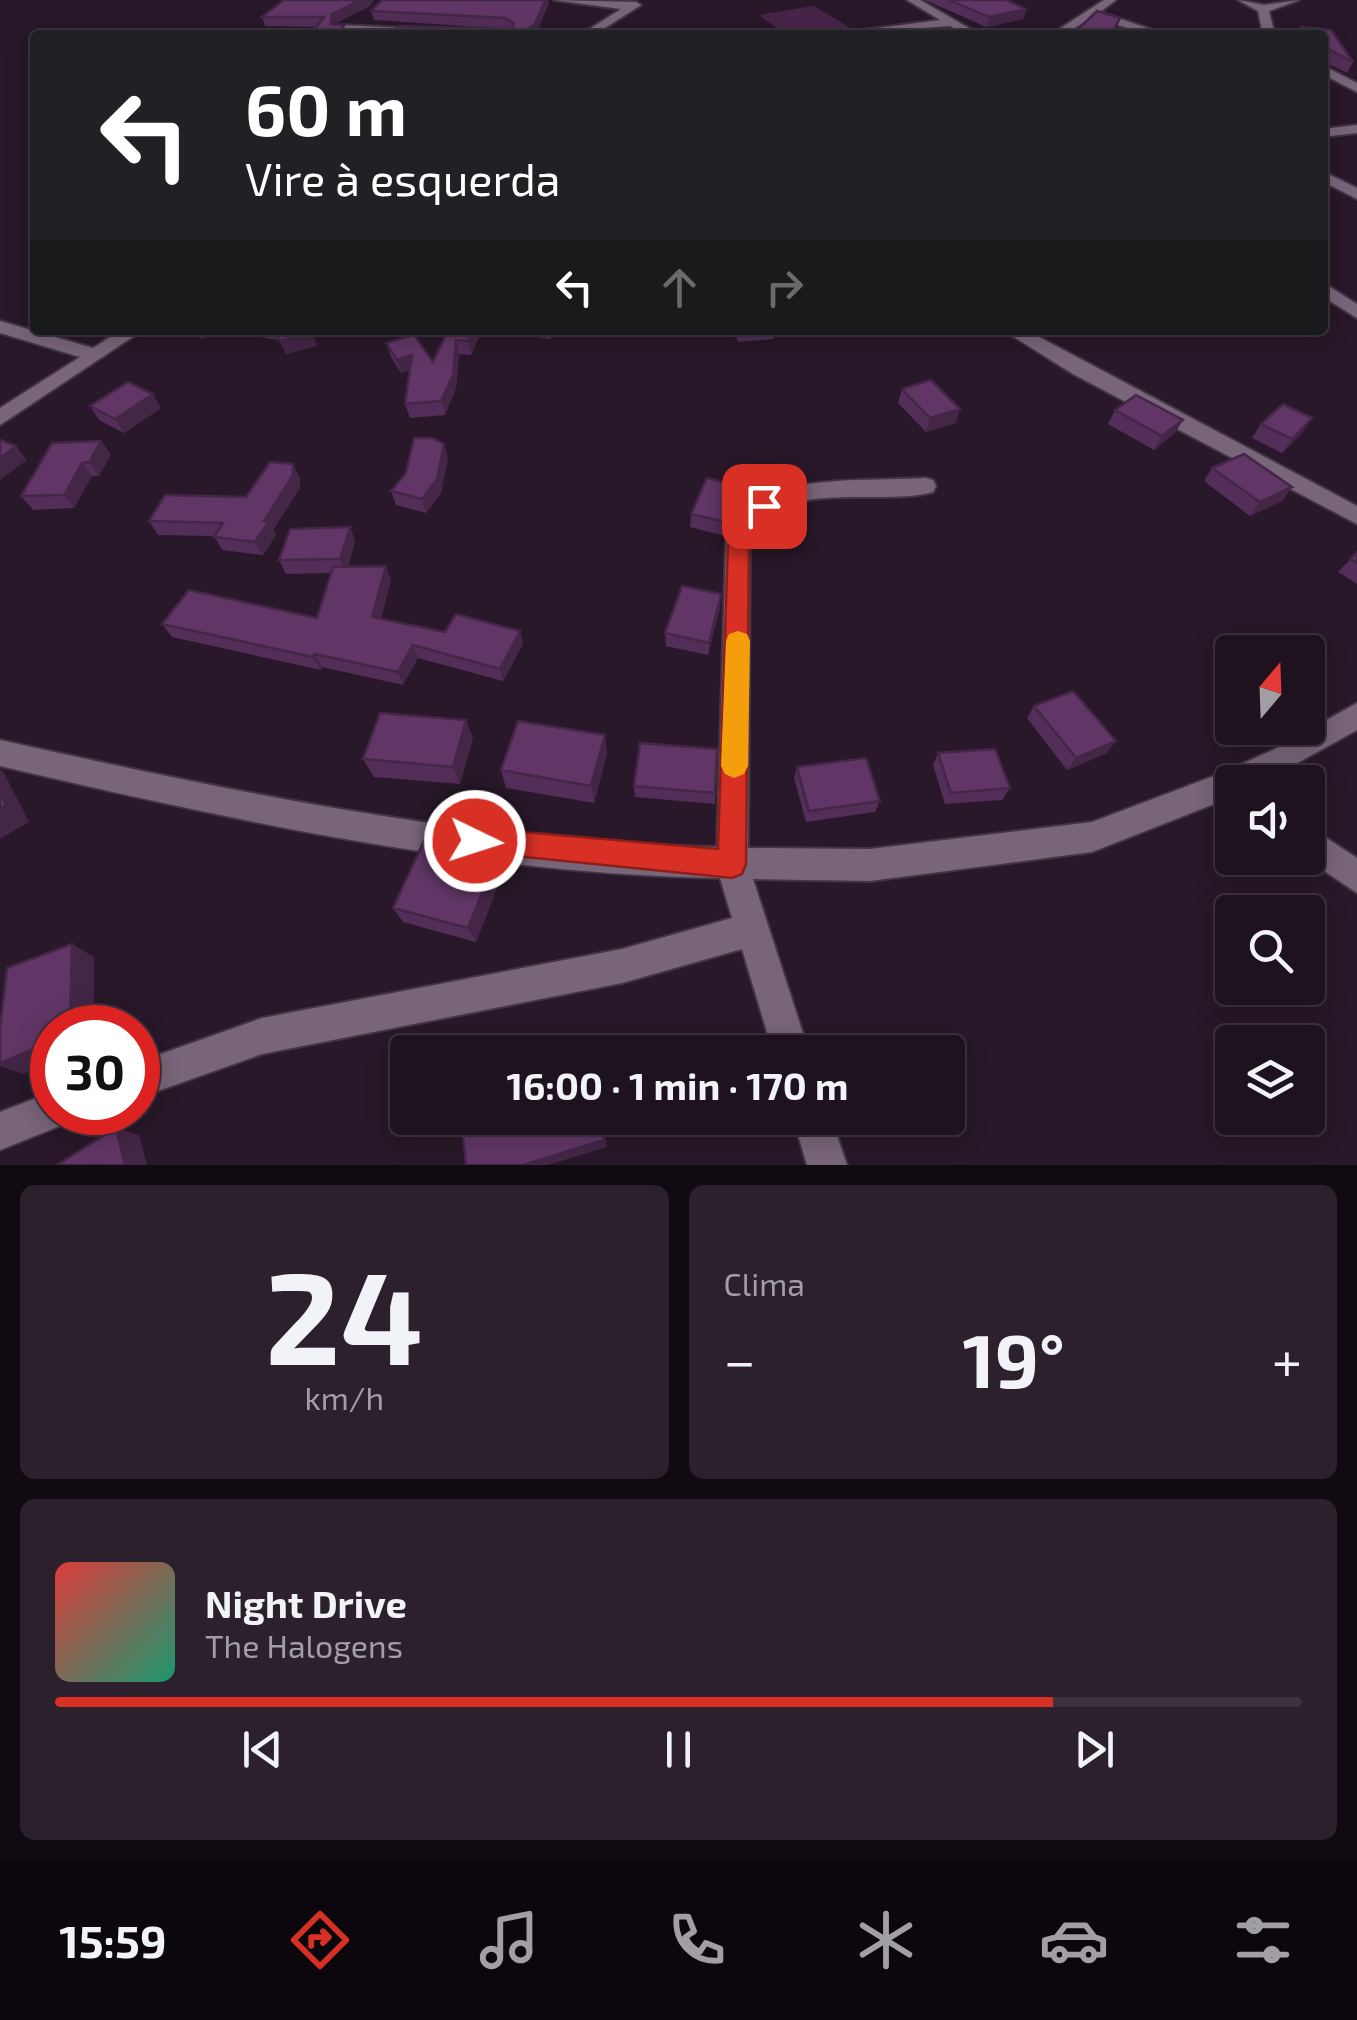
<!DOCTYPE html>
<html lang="pt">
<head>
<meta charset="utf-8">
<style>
  :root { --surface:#1e121f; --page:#2b202c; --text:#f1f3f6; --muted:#a19ea4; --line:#3c323d; --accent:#d93025 }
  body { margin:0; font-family:"Exo 2",sans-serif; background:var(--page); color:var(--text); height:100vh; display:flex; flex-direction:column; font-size:38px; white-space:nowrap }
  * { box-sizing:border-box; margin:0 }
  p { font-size:32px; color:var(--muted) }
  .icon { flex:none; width:55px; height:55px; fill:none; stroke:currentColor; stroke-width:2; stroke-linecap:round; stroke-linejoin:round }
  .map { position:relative; height:1165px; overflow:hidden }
  .drawer { display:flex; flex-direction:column; gap:20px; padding:20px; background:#100a11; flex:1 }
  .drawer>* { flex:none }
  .guide { position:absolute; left:30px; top:30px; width:1298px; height:305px; border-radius:10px; box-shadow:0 5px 25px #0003,0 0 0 2px var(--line); background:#202124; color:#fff; overflow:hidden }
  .needle { width:65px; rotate:19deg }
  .controls { position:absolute; left:1215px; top:635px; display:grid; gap:20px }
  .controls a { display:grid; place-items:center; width:110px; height:110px; border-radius:10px; background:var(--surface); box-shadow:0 5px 25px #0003,0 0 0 2px var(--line); font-size:50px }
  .speed { position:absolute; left:30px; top:1005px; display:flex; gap:20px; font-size:50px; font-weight:700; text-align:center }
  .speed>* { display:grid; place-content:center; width:130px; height:130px; border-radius:50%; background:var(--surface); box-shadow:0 5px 25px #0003,0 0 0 2px var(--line); line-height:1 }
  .speed .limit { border:15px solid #d22; background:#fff; color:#111 }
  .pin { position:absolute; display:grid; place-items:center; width:85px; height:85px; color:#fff; margin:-42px; border-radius:20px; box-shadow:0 5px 15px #0006 }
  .me { position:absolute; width:110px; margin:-55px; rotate:94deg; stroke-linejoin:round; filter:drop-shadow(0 0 8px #0008) }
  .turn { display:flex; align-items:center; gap:35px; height:210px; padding:0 50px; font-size:45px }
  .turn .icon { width:130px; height:130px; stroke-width:2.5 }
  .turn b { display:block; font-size:70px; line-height:85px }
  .lanes { display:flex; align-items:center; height:95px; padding:0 50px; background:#0003; justify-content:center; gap:50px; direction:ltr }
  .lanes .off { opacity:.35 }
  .big { font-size:75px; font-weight:700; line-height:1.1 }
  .drawer .widget { flex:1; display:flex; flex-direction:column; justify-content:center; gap:15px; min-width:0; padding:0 35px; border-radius:15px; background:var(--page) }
  .drawer .dial { align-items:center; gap:0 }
  .dial b { font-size:130px; line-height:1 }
  .song { display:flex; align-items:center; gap:30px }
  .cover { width:120px; height:120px; border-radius:15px; background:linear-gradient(135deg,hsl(0 70% 55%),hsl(160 70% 35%)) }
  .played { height:10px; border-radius:5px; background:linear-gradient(90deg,var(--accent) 80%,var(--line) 80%) }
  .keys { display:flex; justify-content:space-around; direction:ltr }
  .heat { display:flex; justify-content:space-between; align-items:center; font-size:55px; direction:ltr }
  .drawer .tiles { flex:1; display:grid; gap:20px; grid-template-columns:1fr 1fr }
  .widget:last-child { grid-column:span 2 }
  .trip { position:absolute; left:390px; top:1035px; width:575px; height:100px; border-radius:10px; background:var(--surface); box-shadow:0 5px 25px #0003,0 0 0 2px var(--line); font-weight:700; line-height:100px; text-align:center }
  .menu { display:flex; height:160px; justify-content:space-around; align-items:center; background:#0c070c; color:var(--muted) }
  .menu .icon { width:70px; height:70px }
  .menu .selected { color:var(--accent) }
  .menu b { font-size:45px; color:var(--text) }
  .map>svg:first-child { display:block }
  .green { fill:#462549 }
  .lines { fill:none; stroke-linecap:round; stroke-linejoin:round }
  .street-casing { stroke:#413443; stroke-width:4 }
  .street { fill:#79657a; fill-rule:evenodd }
  .wall { fill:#532e58 }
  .shaded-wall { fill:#442647 }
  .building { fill:#613666; stroke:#442647; stroke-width:2.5 }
  .route { fill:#d93025; stroke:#8d1f18; stroke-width:2.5 }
  .slow { fill:#f59e0b }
</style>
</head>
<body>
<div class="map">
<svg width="1357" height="1165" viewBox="0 0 1357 1165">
  <rect width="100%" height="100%" fill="#281829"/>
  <path class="green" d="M814,6L857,32L788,35L758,15Z"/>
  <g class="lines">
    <defs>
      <path id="street" d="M554,0L636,2L641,5L594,35H580L621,9Z
        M907,0H920L981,35H967L950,26L825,35L940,20Z
        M1104,0H1116L1100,12L1168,35H1150L1092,17L1064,35H1050Z
        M1238,0L1264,5L1299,0L1269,11L1275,35H1263L1258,11Z
        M342,25L426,29L432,32L417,35L338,30Z
        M1322,65L1357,83V92L1322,74Z
        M1357,125V133L1322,137V129Z
        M1322,171L1357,188V199L1322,181Z
        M1322,282L1357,304V318L1322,296Z
        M0,321L93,348L121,330H143L0,425V408L80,357L0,333Z
        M1003,330H1026L1357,506V524L1073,374Z
        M925,478L933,480L936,486L933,492C875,508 781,474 750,542L748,848L870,849L1092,822L1219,774L1275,749L1357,703V730L1263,782H1232V797L1092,852L870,881L753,879L809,1052H773L742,949L622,983L262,1054L138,1098V1062L262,1018L622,949L732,918L720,878C478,874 235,821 0,766V740C233,792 477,843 717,847L726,542C733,528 740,512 752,503C791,475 878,481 925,478Z
        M1308,826L1357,858V893L1305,858Z
        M52,1092V1112H70L65,1124L0,1150V1112Z
        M793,1118H831L847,1165H807Z"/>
    </defs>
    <use href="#street" class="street-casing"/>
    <use href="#street" class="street"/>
  </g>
  <path class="wall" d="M925,0H1006L1026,9L1024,19L986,27Z
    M549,3L536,34L507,29L374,20L371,11Z
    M370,6L334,24L344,25L347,35H315L314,30L316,27L265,26L262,17Z
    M1301,27L1331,30L1353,62L1347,73L1322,61V35H1297Z
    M180,330H311L317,346L286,354L279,340L217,331L203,339Z
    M448,330H482L471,355L459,354L456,388L445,415L410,418L405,404L410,370L401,373L391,357L386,343L433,362Z
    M522,330H555L550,339L522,335Z
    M733,330H775L774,339L738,342Z
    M902,389L956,423L926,432L898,403Z
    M90,406L161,408L124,433L99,420Z
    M1115,410L1175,433L1154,450L1108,424Z
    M1261,424L1303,432L1282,453L1252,438Z
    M101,441L111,455L99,476H92L74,508L33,510L21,496Z
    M448,458L441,493L426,513L396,505L391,491Z
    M1212,468L1292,487L1282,501L1250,516L1204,481Z
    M300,478V488L273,530L276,535L263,555L222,550L214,536L158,535L149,521L246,497Z
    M743,500L725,536L690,527L691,514Z
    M350,527L355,541L348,567L391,580L381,619L445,632L520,631L523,644L503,681L418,658L403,685L322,667L321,670L172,637L162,624L317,618L331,573L286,574L279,560Z
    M1357,552V584L1338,572Z
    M720,607L708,655L666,646L665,633Z
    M1034,706L1107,753L1067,770L1027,718Z
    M473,738L460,784L374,777L363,759Z
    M717,749L715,804L635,797L634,786Z
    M607,753L594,803L506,788L501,770Z
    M938,753L1010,788L1002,800L945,804L933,765Z
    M797,767L880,801L875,812L806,822L794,778Z
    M503,873L476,942L403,922L393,908Z"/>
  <path class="shaded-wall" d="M360,0H374L370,6L334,24H331L332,14Z
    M545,0H548L549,3L536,34L519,35Z
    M1026,9L1024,19L986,27L989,17Z
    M198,330H216L217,331L203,339Z
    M474,330H482L471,355L468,341Z
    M312,332L317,346L286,354L280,341Z
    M456,340L459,354L456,388L445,415L441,401Z
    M412,355L416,368L401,373L397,360Z
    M153,394L161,408L124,433L115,419Z
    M960,409L956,423L926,432L930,418Z
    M1312,418L1303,432L1282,453L1292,439Z
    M1183,420L1175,433L1154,450L1162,436Z
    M101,441L111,455L99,476L89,462Z
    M444,444L448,458L441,493L426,513L422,499Z
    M16,446L27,460L0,480V458Z
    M82,463L92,476L74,508L64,495Z
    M293,464L300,478V488L273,530L276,535L263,555L255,542L264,521Z
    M744,487L743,500L725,536L726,522Z
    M1292,487L1282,501L1250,516L1260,502Z
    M350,527L355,541L346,572L340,559Z
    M386,566L391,580L378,630L372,617Z
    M721,594L720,607L708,655L709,643Z
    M520,631L523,644L503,681L500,669Z
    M413,645L418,658L403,685L398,672Z
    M315,654L322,667L321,670L313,657Z
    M466,720L473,738L460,784L453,767Z
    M605,735L607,753L594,803L591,786Z
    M1116,741L1107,753L1067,770L1076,758Z
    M0,769L4,773L29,822L0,839Z
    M496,858L503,873L476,942L468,928Z
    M72,944L94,957V1028H70Z
    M52,1041V1062L23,1074L0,1066V1063Z
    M600,1118H602L607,1147L548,1165H523Z
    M116,1128L139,1135L147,1165H125Z"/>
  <path class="building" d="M284,0H360L332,14L331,24L344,25L341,30H314L324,17H262Z
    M382,0H545L535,24L519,35H393L398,26L511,29L514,24L505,18L371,11Z
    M949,0H1006L1026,9L989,17Z
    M1097,11L1120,18L1111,35H1072Z
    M1301,27L1331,30L1353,62L1330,50L1322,49V35H1305Z
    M275,330H311L312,332L280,341Z
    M448,330H474L468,341L456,340L453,375L441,401L405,404L412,355L397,360L386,343L414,335L433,362Z
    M931,380L960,409L930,418L902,389Z
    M128,382L153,394L115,419L90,406Z
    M1136,395L1183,420L1162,436L1115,410Z
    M1283,404L1312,418L1292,439L1261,424Z
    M414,438H432L444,444L437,479L422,499L391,491L406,473Z
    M0,440L16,446L0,458Z
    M101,441L89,462L82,463L64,495L21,496L52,443Z
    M1244,454L1292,487L1260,502L1212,468Z
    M270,462L293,464V475L264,521H269L255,542L214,537L223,523L149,521L165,495L246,497Z
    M707,478L744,487L726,522L691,514Z
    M350,527L340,559L279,560L290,529Z
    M1357,552V563L1350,559Z
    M386,566L372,617L445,632L456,614L520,631L500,669L413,645L398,672L315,654L313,657L162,624L189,590L317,618L333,567Z
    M682,586L721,594L709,643L665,633Z
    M1073,691L1116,741L1076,758L1034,706Z
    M380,713L466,720L453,767L363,759Z
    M518,721L605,735L591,786L501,770Z
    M640,743L717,749L715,793L634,786Z
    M995,749L1010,788L951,793L938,753Z
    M866,758L880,801L809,811L797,767Z
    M0,793L6,805L0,809Z
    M424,841L496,858L468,928L393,908Z
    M72,944L70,1028H52V1041L0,1063V1029L7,968Z
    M461,1118H600L604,1140L523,1165H466Z
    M116,1128L125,1165H57Z"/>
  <path class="route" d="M764,499L774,506L756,527L749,542L746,864L742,874L732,878L465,851L461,841L465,832L475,828L718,849L728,542L739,517Z"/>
  <path class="slow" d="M738,631L747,634L750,641L748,766L744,774L734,778L725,774L721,766L726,641L729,634Z"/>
</svg>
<div class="controls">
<a><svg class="needle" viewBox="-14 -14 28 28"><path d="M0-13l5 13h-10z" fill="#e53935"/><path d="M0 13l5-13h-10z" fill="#a19ea4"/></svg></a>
<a><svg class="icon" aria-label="sound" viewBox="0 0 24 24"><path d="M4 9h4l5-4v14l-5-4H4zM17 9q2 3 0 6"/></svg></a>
<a><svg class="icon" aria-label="search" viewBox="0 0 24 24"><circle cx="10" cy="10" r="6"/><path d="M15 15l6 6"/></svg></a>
<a><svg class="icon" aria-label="layers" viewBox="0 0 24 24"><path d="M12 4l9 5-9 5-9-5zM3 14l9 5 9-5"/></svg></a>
</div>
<div class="speed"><div class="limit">30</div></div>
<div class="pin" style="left:764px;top:506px;background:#d93025"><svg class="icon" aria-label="arrive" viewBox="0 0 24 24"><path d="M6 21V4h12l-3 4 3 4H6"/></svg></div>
<svg class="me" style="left:475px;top:841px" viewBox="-20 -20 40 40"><circle r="17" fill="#d93025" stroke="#fff" stroke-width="3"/><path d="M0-11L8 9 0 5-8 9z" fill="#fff"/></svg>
<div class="trip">16:00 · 1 min · 170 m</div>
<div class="guide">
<div class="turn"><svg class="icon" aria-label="left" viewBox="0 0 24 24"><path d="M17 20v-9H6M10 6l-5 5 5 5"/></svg><div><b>60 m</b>Vire à esquerda</div></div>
<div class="lanes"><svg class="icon" aria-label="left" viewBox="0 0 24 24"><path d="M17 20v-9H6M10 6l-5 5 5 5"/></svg><svg class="icon off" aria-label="ahead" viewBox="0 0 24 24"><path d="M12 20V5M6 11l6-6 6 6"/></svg><svg class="icon off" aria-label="right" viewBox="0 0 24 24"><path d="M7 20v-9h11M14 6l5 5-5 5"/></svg></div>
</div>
</div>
<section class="drawer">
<div class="tiles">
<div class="widget dial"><b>24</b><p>km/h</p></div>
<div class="widget"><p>Clima</p>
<div class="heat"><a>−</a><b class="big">19°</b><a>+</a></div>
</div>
<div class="widget">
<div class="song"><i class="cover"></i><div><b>Night Drive</b><p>The Halogens</p></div></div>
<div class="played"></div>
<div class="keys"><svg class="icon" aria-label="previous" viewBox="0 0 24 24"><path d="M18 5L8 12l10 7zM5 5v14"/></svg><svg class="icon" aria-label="pause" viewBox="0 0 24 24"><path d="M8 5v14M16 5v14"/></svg><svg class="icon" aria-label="next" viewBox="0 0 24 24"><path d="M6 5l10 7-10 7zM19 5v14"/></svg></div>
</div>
</div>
</section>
<nav class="menu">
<b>15:59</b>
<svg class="icon selected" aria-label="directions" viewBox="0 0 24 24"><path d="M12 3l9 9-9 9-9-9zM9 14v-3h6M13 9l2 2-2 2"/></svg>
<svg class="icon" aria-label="music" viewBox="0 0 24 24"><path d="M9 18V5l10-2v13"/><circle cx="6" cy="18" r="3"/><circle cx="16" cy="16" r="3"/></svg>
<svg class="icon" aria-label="phone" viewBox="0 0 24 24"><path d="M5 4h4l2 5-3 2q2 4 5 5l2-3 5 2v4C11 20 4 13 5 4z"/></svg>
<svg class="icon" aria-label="climate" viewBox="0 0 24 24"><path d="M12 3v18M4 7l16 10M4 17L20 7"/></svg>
<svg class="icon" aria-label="car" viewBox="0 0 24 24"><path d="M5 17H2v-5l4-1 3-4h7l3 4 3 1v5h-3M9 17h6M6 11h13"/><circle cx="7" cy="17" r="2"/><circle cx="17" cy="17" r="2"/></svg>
<svg class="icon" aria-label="filters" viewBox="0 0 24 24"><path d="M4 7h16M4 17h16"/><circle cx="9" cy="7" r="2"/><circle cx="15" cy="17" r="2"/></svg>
</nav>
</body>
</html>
